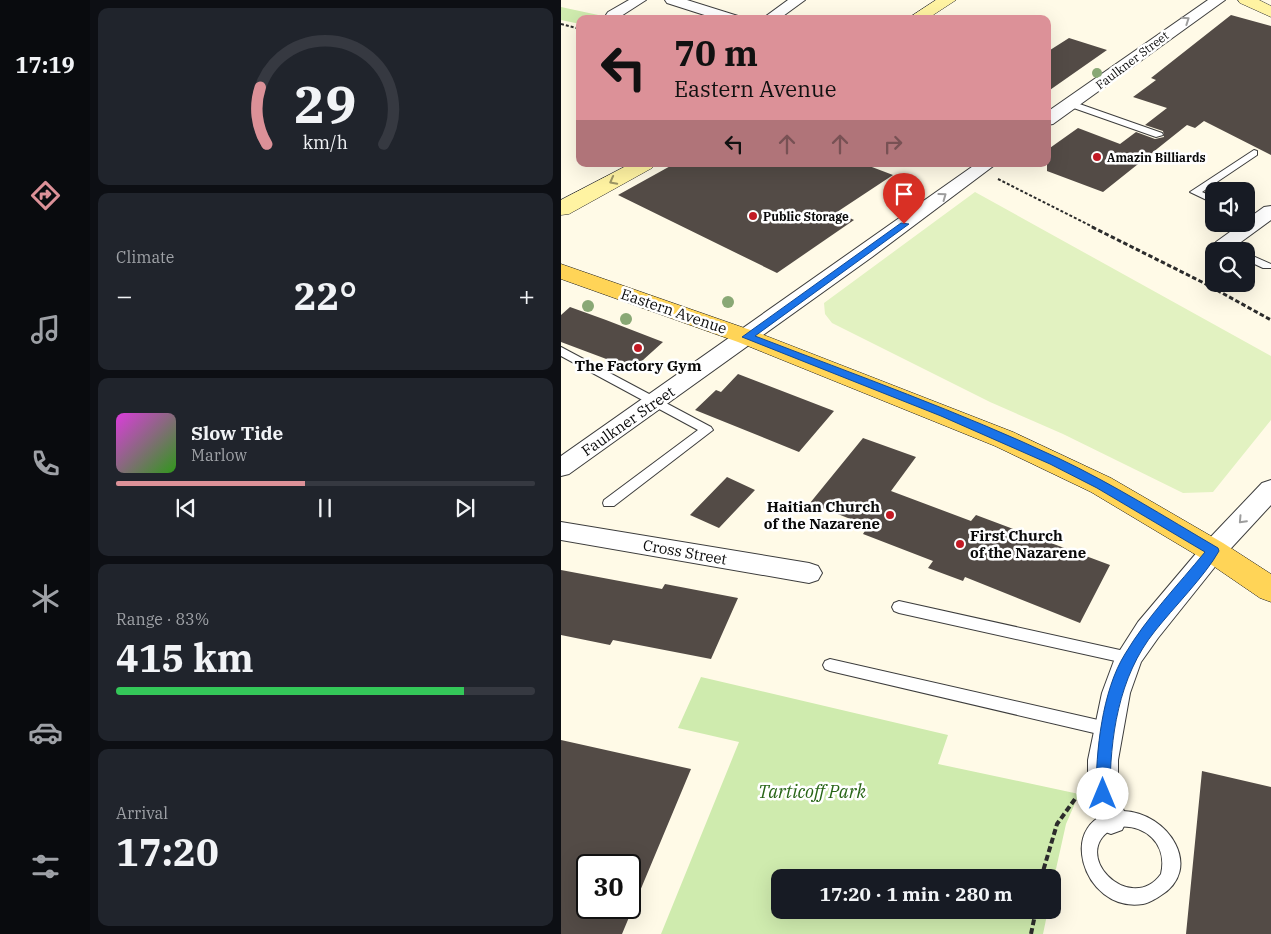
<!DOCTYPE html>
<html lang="en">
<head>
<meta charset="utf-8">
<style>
  :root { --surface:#171b24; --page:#20242c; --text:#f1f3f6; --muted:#9ea1a6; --line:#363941; --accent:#dc9198 }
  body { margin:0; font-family:"IBM Plex Serif",serif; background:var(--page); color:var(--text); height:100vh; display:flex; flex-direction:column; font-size:19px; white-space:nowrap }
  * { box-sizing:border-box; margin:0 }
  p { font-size:16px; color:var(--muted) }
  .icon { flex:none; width:28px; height:28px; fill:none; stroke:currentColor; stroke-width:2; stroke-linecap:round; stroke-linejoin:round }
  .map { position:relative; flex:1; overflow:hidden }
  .details { display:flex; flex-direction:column; gap:8px; padding:8px; background:#0d0f14; width:471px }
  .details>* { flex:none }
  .top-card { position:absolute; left:15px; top:15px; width:475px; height:152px; border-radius:10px; box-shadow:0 5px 20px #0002; background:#dc9198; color:#111; overflow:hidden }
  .controls { position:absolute; left:644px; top:182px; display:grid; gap:10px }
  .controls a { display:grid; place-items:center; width:50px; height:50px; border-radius:10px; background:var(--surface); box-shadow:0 5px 20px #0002; font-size:25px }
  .speed { position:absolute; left:15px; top:854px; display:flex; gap:10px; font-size:25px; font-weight:700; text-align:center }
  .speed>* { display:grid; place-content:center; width:65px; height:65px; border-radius:50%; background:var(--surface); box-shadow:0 5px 20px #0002; line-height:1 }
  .speed .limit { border:2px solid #111; border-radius:8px; background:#fff; color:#111 }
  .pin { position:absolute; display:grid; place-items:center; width:42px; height:42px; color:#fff; margin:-51px -21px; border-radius:50% 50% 50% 0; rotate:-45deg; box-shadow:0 0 5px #0007 }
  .pin .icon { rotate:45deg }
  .me { position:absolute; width:55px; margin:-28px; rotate:0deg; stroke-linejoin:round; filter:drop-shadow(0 0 4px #0008) }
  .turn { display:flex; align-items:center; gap:18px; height:105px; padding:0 15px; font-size:22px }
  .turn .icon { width:65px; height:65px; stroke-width:2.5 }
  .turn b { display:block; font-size:35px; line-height:42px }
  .lanes { display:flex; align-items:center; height:48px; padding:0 15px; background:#0003; justify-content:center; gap:25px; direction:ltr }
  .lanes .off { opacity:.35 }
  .big { font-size:38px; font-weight:700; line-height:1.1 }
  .details .card { flex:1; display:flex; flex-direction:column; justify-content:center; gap:8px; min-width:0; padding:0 18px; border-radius:10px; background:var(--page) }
  .details .dial { align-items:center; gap:0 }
  .dial svg { height:130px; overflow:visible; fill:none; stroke:var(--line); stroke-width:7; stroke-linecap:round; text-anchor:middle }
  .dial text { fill:var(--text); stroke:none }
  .song { display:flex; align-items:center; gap:15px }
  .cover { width:60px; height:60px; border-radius:8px; background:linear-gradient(135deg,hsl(300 70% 55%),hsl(110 70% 35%)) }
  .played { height:5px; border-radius:2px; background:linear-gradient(90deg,var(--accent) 45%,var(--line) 45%) }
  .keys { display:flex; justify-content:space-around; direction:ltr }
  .heat { display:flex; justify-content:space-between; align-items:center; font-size:28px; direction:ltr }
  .charge { height:8px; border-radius:4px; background:linear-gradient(90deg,#34c759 83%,var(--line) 0) }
  .trip { position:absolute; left:210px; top:869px; width:290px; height:50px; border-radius:10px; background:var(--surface); box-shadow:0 5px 20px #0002; font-weight:700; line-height:50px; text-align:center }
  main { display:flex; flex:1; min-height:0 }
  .menu { display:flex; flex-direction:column; width:90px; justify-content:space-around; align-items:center; background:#090b0e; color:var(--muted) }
  .menu .icon { width:35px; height:35px }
  .menu .current { color:var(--accent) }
  .menu b { font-size:22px; color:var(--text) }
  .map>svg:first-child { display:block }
  .green { fill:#cfebae }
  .pitch { fill:#e2f2c1 }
  .building { fill:#534b46; fill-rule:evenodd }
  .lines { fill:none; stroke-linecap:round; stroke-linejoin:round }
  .lane-casing { stroke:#3d3d3d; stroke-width:2 }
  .street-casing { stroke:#3d3d3d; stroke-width:2 }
  .secondary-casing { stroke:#2c2c2c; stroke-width:1 }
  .primary-casing { stroke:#1b1b1b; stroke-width:1 }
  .path-far2 { stroke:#2c2c2c; stroke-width:2; stroke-dasharray:3 2; stroke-linecap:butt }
  .path-far1 { stroke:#2c2c2c; stroke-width:3; stroke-dasharray:4.5 2.5; stroke-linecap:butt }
  .path { stroke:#2c2c2c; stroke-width:4; stroke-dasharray:6 3; stroke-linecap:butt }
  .lane { fill:#fff; fill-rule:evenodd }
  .street { fill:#fff; fill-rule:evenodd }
  .secondary { fill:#fff3a2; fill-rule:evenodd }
  .primary { fill:#ffd457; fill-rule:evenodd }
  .tree { fill:#89a875 }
  .oneway { stroke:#9d9d9d }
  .oneway2 { stroke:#9d9665 }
  .route { fill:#1a73e8; stroke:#114b97 }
  .poi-dot { fill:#c21a24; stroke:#fff; stroke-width:2 }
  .labels { text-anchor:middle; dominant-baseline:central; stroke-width:5; stroke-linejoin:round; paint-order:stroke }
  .far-street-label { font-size:12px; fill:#0a0a0a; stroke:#fff }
  .far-poi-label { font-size:12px; font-weight:bold; fill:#0a0a0a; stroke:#fff; text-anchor:start }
  .street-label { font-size:15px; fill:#0a0a0a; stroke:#fff }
  .poi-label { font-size:15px; font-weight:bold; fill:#0a0a0a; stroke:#fff }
  .near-park-label { font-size:18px; font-style:italic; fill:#286517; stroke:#fff }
</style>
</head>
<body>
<main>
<nav class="menu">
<b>17:19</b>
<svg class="icon current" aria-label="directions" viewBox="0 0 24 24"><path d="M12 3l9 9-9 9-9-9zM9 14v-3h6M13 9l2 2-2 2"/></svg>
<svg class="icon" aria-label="music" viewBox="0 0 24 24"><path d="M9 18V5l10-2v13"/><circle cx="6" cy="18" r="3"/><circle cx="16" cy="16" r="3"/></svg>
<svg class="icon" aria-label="phone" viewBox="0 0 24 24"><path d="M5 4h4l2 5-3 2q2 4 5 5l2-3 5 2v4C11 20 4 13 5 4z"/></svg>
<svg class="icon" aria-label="climate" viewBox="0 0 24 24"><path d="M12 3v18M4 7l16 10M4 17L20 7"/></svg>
<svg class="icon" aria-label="car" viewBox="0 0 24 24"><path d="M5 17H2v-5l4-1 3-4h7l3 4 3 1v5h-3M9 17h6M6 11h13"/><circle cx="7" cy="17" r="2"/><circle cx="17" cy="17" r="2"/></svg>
<svg class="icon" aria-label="filters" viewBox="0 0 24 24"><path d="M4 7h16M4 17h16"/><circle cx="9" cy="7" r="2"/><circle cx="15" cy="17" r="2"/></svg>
</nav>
<section class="details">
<div class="card dial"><svg viewBox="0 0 100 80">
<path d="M14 69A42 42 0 1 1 86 69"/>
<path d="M14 69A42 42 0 0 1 10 34" stroke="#dc9198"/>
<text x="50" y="56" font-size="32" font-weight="700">29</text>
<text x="50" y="72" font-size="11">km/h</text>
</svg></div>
<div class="card"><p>Climate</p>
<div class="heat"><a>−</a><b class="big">22°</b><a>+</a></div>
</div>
<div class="card">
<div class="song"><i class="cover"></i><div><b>Slow Tide</b><p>Marlow</p></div></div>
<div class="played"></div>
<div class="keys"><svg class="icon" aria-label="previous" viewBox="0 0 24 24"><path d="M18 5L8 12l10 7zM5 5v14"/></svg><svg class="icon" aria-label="pause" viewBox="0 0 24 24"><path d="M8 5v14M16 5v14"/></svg><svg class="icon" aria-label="next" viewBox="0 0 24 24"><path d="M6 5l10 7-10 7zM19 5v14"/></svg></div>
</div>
<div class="card"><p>Range · 83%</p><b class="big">415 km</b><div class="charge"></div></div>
<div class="card"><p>Arrival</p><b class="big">17:20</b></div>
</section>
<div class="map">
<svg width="710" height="934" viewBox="0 0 710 934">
  <rect width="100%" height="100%" fill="#fffae7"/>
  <path class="green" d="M0,7L42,16L37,19H19V24L0,20Z
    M140,677L387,735L377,764L518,794L505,824L491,887V878H219V910H487L482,934H100L178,742L117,728Z"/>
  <path class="pitch" d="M414,192L710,356V420L652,492L622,493L502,434L429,402L271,323L264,314L263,303Z"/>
  <path class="building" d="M670,15L710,26V155L643,121L634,128L626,125L542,192L486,171V150L517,128L559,144L575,132L594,139L603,137L602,131L584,125L606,108L572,97L595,80L590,78Z
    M508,38L546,50L486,92V52Z
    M113,164H303L332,175L276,212L293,220L216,273L57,195Z
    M9,307L45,320L102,342L72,369L0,342V315Z
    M177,374L273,411L238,452L134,410L155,390L160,392Z
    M302,438L355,457L330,491L410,521L415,515L549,565L519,623L404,577L402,581L367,568L372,561L302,534L307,526L249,503Z
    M166,477L194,490L158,528L129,515Z
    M0,570L101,589L104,584L177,598L150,659L52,640L49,645L0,635Z
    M0,740L130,769L61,934H0ZM26,865H69V908H26Z
    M641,771L710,787V934H625Z"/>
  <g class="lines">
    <defs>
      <path id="lane" d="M510,101L601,133L602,135L595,137L507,106L506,104Z
        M693,150L696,151V155L641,192L652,197V203L629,192Z
        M685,211L701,218L703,220L698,223L685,218Z
        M685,253L710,264V268H702L685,260Z
        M0,347L150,427L152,430L53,506H43L42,503L43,500L137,430L0,356Z
        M338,601L568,652L573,654L575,658L573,662L568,664L338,613L333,611L331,607L333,603Z
        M269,659L546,722L551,724L554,729L551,734L546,736L269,671L264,669L262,665L264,661Z
        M562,811C607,812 644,869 599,896C594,899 588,903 582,904C521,914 491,814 562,811ZM555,827C584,823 607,844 600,874C569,917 504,851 555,827Z"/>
      <path id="street" d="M68,0H85L57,18H47L45,15L47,12Z
        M104,0H126L177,16L179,19H156L106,3Z
        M227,0H244L218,19H201Z
        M647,0H664L492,124L486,125V112Z
        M415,164H435L311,257L8,474L0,476V456Z
        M710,206V220L669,250H655L652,246L655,242L680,224H685V220L703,207Z
        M710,480V505L661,558L597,638L580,662L569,693L557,760V794L566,820L561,830L550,834L539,830L527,794V760L541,693L554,658L577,622L643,544L701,483Z
        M0,522L248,563L257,566L261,573L257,580L248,583L0,540Z"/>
      <path id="secondary" d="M375,0H395L366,19H346Z
        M677,0H698L710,6V17L679,3Z
        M69,164H94L91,168L8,214L0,215V200Z"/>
      <path id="primary" d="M0,264L195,332L452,432L550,478L662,543L710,574V602L699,598L642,559L530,492L434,446L177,342L0,279Z"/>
    </defs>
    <use href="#lane" class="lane-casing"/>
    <use href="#street" class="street-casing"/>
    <use href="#secondary" class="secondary-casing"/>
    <use href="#primary" class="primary-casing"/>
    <path class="path-far2" d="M0,24L19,29
      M437,179L534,228"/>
    <path class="path-far1" d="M531,227L643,283L710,320"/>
    <path class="path" d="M480,878L496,824L514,799
      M470,934L475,910"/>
    <use href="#lane" class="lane"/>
    <use href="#street" class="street"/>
    <use href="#secondary" class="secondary"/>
    <use href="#primary" class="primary"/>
  </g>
  <g class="tree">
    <circle cx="536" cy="73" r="5"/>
    <circle cx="167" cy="302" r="6"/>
    <circle cx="27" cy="306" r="6"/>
    <circle cx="65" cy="319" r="6"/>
  </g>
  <defs><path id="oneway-chevron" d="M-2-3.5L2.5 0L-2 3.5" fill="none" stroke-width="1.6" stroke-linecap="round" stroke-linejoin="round" transform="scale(1.25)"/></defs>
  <g class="oneway">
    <use href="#oneway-chevron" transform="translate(625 20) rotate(-34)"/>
    <use href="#oneway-chevron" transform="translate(382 196) rotate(-36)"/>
    <use href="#oneway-chevron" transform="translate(681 520) rotate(133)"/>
  </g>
  <use class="oneway2" href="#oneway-chevron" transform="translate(52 181) rotate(152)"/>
  <path class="route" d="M340,223L348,224L194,336C295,375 399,412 497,458C552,484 604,517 657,548L658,551C644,576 612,608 594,631C557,677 549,738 549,794L547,799L542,801L537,799L535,794C535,751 541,691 564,654C586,617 617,585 644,552L536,488L489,464L380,416L181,337Z"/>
  <g class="poi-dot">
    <circle cx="536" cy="157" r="5"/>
    <circle cx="192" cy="216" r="5"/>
    <circle cx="77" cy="348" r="5"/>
    <circle cx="329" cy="515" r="5"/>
    <circle cx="399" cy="544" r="5"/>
  </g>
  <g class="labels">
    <g class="far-street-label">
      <text transform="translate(571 60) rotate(-37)">Faulkner Street</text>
    </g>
    <g class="far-poi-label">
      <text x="546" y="157">Amazin Billiards</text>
      <text x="202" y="216">Public Storage</text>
    </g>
    <g class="street-label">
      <text transform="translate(113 311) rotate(19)">Eastern Avenue</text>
      <text transform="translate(67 421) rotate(-35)">Faulkner Street</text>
      <text transform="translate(124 552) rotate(10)">Cross Street</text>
    </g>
    <g class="poi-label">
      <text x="77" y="365">The Factory Gym</text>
      <text x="319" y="506" text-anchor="end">Haitian Church<tspan x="319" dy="17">of the Nazarene</tspan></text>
      <text x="409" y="535" text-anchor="start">First Church<tspan x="409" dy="17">of the Nazarene</tspan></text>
    </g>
    <g class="near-park-label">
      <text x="251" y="791">Tarticoff Park</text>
    </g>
  </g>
</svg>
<div class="controls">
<a><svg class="icon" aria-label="sound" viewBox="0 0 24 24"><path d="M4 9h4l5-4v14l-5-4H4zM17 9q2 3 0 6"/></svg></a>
<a><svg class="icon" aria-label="search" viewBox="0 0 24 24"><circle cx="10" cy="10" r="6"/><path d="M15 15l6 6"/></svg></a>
</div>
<div class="speed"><div class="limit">30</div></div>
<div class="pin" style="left:343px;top:224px;background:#d93025"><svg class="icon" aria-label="arrive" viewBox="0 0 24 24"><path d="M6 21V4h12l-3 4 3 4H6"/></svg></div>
<svg class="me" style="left:542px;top:794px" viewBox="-20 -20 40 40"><circle r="19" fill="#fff"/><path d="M0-13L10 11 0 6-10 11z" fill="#1a73e8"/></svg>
<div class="trip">17:20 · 1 min · 280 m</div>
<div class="top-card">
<div class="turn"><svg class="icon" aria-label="left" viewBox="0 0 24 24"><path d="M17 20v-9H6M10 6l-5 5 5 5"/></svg><div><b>70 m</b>Eastern Avenue</div></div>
<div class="lanes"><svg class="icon" aria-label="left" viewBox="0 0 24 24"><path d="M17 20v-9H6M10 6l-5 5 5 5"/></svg><svg class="icon off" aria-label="ahead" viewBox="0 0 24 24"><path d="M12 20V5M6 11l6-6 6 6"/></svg><svg class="icon off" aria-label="ahead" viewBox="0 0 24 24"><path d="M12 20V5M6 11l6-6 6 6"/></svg><svg class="icon off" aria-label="right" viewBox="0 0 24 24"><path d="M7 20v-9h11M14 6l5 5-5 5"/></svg></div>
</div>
</div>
</main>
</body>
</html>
